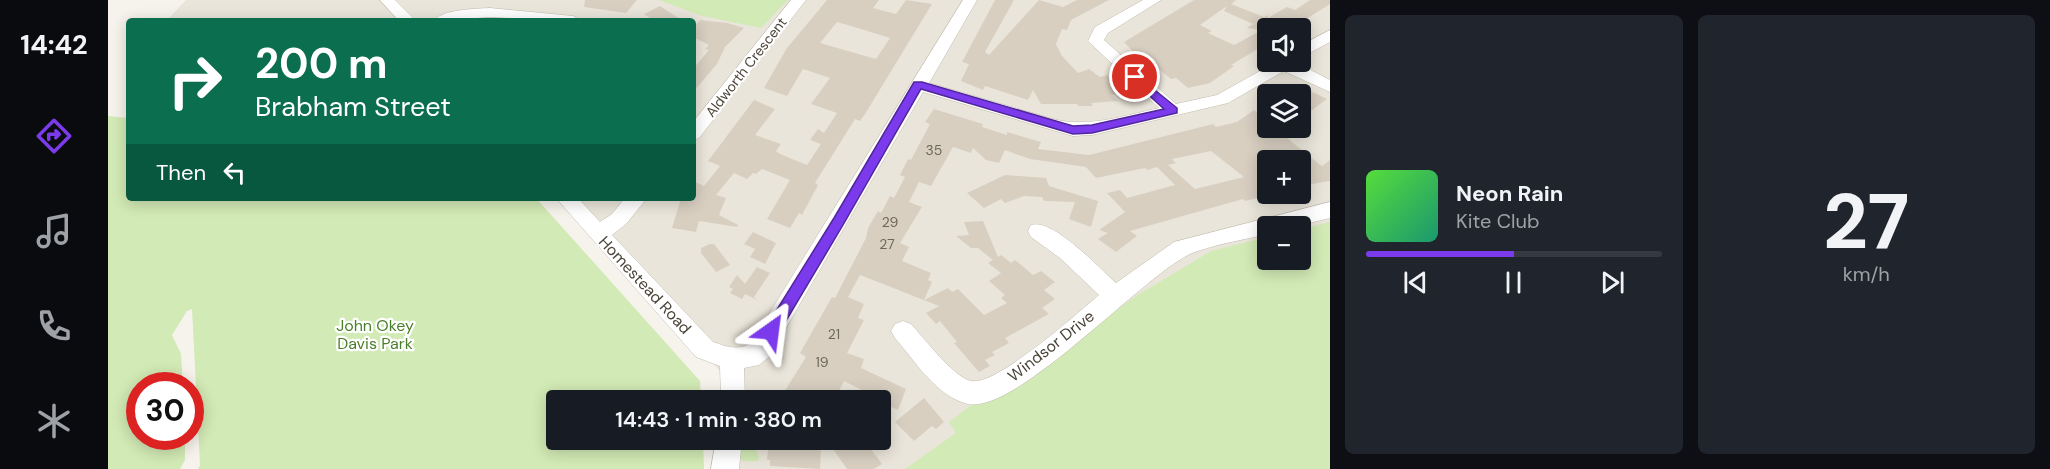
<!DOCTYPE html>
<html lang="en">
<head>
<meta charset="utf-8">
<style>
  :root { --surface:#171b24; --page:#20242c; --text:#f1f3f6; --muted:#9ea1a6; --line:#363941; --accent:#7c3aed }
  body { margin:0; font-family:"DM Sans",sans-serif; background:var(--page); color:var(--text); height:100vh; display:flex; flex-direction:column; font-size:22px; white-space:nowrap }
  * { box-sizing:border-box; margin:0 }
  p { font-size:20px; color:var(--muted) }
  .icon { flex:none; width:33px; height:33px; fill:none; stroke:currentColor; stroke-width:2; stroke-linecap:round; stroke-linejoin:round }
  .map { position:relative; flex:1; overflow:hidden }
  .sheet { display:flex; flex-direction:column; gap:15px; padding:15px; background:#0d0f14; width:720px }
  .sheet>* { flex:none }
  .hud { position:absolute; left:18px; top:18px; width:570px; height:183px; border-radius:6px; box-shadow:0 3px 15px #0003; background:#0b6e4f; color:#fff; overflow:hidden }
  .tools { position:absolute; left:1149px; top:18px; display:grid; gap:12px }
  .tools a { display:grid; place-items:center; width:54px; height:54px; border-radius:6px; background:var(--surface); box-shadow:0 3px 15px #0003; font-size:30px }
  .speed { position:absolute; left:18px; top:372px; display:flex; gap:12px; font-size:30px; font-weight:700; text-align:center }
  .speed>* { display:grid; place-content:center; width:78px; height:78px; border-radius:50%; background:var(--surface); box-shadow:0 3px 15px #0003; line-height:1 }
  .speed .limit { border:9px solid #d22; background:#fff; color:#111 }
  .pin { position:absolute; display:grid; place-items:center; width:51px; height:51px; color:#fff; margin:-26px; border:3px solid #fff; border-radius:50%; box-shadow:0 2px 6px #0007 }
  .me { position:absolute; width:66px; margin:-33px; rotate:31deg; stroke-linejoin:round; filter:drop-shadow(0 0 4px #0008) }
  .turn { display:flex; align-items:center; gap:21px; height:126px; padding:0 30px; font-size:27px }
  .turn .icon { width:78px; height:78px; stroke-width:2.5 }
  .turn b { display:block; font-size:42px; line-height:51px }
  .then { display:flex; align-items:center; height:57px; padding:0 30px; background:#0003; gap:12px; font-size:22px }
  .sheet .widget { flex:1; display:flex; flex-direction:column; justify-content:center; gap:9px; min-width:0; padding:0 21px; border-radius:9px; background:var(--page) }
  .sheet .dial { align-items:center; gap:0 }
  .dial b { font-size:78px; line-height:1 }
  .song { display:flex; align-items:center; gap:18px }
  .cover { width:72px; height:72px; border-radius:9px; background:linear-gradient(135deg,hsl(110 70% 55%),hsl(160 70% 35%)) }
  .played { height:6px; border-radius:3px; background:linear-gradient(90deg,var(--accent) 50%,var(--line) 50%) }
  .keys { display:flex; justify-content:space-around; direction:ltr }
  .sheet .tiles { flex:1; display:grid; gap:15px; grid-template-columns:repeat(2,1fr) }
  .trip { position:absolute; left:438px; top:390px; width:345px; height:60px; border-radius:6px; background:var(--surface); box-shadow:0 3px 15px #0003; font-weight:600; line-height:60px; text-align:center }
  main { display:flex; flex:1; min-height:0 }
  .tabs { display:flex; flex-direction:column; width:108px; justify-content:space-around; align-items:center; background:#090b0e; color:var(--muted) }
  .tabs .icon { width:42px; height:42px }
  .tabs .current { color:var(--accent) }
  .tabs b { font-size:27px; color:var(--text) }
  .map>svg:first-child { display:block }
  .residential { fill:#eae5da; fill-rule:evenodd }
  .green { fill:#d2eab5 }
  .building { fill:#d8cfc1; fill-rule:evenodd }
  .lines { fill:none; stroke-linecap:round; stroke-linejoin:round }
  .minor-casing { stroke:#c2bbae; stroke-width:1 }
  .minor { fill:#fff; fill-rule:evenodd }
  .route { fill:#7c3aed; stroke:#51269a; stroke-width:1.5 }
  .labels { text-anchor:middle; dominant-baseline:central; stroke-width:4.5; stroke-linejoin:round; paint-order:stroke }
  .far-street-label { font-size:14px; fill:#4b4439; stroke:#fff }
  .number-label { font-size:14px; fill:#6e675b }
  .street-label { font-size:16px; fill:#4b4439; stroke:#fff }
  .park-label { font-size:16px; fill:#4a7f2a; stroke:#fff }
</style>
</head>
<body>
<main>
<nav class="tabs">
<b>14:42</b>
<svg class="icon current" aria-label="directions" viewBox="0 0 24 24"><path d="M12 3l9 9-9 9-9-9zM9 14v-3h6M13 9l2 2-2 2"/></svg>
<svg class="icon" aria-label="music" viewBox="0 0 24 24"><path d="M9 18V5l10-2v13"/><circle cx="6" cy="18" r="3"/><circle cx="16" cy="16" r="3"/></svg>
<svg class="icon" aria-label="phone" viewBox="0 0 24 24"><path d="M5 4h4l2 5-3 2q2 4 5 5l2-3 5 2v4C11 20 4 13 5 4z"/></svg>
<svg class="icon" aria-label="climate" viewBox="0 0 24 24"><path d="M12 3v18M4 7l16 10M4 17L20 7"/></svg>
</nav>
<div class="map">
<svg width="1222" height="469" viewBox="0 0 1222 469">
  <rect width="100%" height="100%" fill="#f6f3ec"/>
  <path class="residential" d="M78,0H1222V405L1118,469H614V440H772V400H613V372L447,198H585V21H58ZM1160,28H1192V62H1160ZM1160,94H1192V128H1160ZM1160,160H1192V194H1160ZM1160,226H1192V260H1160Z"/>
  <path class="green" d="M551,0H680L653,28L594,16Z
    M0,116L21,118V198H428L592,381L593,400H448V440H595L596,469H90L92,465L84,309L79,311L64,335L73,354L75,385L32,386V436L77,437V460L72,469H0Z
    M1222,222V469H797L848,433L841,422L866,403L883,402L1028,296L1103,251L1159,237L1160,260H1192L1193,229Z
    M630,440H652L648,451L651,457L650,461H635L630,457Z"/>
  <path class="building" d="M477,0H529L518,13L476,7Z
    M719,0H771L765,8L788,14L798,0L824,4L757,114L752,121L747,119L707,183L710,185L694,215L691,213L682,228L659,219L682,180L654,169L648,174L645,173L639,179L626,173L608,195L618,198L611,215L630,225L629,227L591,221L588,232L564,228L573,198H585V181L596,186L612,166L600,161L646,100L667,109L647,135L673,144L668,151L672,154L699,165L713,144L702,140L710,129L716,133L729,113L703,104L722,78L695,69L679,96L656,88L679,48ZM729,22L743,26L782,38L768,59L712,43Z
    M887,0H906L877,52L881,55L931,0L955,7L969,0H1001L963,20L959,30L954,29L948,44L954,56L970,73L981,69L992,77L999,75L1011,87H1008L1015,93L1003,95L1010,101L983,103L985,106H970L969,104H933L925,90L920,100L877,86L875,90L853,81L861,64L854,62Z
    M1086,0H1128L1123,4L1156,17L1160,15V18L1179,7L1187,10L1202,0H1222V4L1184,28H1160V41L1150,46L1153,47L1123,65L1126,66L1102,83L1080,88L1068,78L1063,79L1035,56H1029L1016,42ZM1119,6L1116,11L1145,24L1139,28L1154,30L1126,45L1100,33L1104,31L1092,25Z
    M552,6L575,21H547L536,14Z
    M592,20L619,23L636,28L617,47L609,64L585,92V69L601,50L597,49L601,45L585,37V28Z
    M1192,86L1219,99L1192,119Z
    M826,109L875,124L874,127L899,135V132L933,142L930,149L981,155L1105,124L1108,127L1129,122L1146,110L1160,121V128H1167L1211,164L1214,166L1222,160V181L1192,186V160H1160V194H1165L1137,201L1135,199L1022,231L1029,236L1008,252L990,239L1000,233L991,230L1017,212L999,193L1012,190L1019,198L1067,185L1049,167L1039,170L1037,168L988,178L978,167L922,159L897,150L891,163L878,160L865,148L863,153L845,147L823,186L811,182L801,202L814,207L792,243L801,247L794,261L823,273L820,280L824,282L816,300L840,288L844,292L850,289L876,315L899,303L893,298L897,295L881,281L893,273L880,263L885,260L870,248H863L848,236L861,235L856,222L875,221L890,257L893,255L903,263L907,260L925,275L933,271L947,282L936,290L947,299L934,308L941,314L897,338L901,343L884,352L887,355L877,360L882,366L871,372L846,343L849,342L832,321L828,324L818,313L831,306L752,275L740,297L756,304L750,318L756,320L739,353L756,359L753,368L798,389L790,410L755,395L756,391L736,381L726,400H671L698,357L692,353L724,297L727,298L758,238L760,228L770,211L773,213L782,196L786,198L797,177L792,175L800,159L803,160L822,124L817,122ZM1103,151L1136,177L1087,189L1060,165L1068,163L1064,159Z
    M897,175L938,178L941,186L990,201L983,227L961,219L967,202L936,201L934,197L916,196L897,203L893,199L876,208L859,193Z
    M645,232L668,243L657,264L642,257L647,249L636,244Z
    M602,244H606L622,265L608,272L593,253V248Z
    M649,267L662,273L646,297L649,300L637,294L634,299L622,293L625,289L621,287L629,275L637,284Z
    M816,398L836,422L828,429L824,426L806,441L787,422Z
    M664,440H691L694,443L713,446L712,469L662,466V460H659L661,441Z
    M734,440H756L774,464L766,469H739L723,446Z"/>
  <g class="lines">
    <defs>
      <path id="minor" d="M272,0H287L308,21H291Z
        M683,0H698L591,138L585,140V122Z
        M855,0H869L821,83L945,119C981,128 1015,116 1051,108L980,41L987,27L1035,0H1053L1000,33L996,40L1068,104L1109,95L1168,62H1187L1222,80V92L1176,71L1120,103L984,135L965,136L815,92L661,357L651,365L636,368L637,400H613L612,366L588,357L448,198H470L492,222L504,214L517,198H539L518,224L504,235L605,342C619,347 631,351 643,343Z
        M382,8L465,16L473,21L382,17L325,21C336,9 366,9 382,8Z
        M1222,30V42L1192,58V46Z
        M1222,202V218L1188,226H1160V234C1139,239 1098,246 1080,255C1031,280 908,414 860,404C829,397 807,361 787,338L783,331L787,324L795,321L803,324C817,339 844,376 863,381C887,387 970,313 991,295L952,258L923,237L920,231L923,225C945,218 991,268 1008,283L1066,242Z
        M608,440H634L631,469H603Z"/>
    </defs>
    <use href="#minor" class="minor-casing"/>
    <use href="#minor" class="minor"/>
  </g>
  <path class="route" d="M1027,74L1069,108V113L984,133L965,134L813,89L735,225L669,336L663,338L658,336L656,331L658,327L726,218L806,82H814L965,126L984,125L1056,109L1023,79V75Z"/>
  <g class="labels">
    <g class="far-street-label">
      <text transform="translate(638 67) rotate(-52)">Aldworth Crescent</text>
    </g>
    <g class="number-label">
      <text x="826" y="150">35</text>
      <text x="782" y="222">29</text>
      <text x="779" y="244">27</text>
      <text x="726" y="334">21</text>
      <text x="714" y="362">19</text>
    </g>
    <g class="street-label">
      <text transform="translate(537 285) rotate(47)">Homestead Road</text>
      <text transform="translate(943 346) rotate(-38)">Windsor Drive</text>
    </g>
    <g class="park-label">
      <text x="267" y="325">John Okey<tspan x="267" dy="18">Davis Park</tspan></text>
    </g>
  </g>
</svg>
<div class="tools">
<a><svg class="icon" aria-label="sound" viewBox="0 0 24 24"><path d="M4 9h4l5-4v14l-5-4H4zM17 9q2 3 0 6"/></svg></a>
<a><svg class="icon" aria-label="layers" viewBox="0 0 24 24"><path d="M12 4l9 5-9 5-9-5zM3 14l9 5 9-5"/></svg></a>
<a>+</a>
<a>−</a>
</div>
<div class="speed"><div class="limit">30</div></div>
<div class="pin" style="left:1027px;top:77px;background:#d93025"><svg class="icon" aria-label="arrive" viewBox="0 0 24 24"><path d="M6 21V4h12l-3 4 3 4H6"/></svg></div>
<svg class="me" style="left:663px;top:331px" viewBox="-20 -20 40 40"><path d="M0-17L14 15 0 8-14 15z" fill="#7c3aed" stroke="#fff" stroke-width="4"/></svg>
<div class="trip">14:43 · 1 min · 380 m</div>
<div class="hud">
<div class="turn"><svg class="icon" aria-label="right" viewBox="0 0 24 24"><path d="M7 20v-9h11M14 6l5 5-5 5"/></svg><div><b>200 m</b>Brabham Street</div></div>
<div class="then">Then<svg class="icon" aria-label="left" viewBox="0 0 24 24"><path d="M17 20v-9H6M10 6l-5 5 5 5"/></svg></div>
</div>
</div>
<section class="sheet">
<div class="tiles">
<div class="widget">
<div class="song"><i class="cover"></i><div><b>Neon Rain</b><p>Kite Club</p></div></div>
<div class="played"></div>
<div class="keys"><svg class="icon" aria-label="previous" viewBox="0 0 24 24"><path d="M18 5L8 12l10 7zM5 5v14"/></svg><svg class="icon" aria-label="pause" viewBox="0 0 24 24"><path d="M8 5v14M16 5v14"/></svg><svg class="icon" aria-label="next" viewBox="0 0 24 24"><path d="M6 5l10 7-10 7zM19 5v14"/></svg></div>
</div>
<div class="widget dial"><b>27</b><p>km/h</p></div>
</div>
</section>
</main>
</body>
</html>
